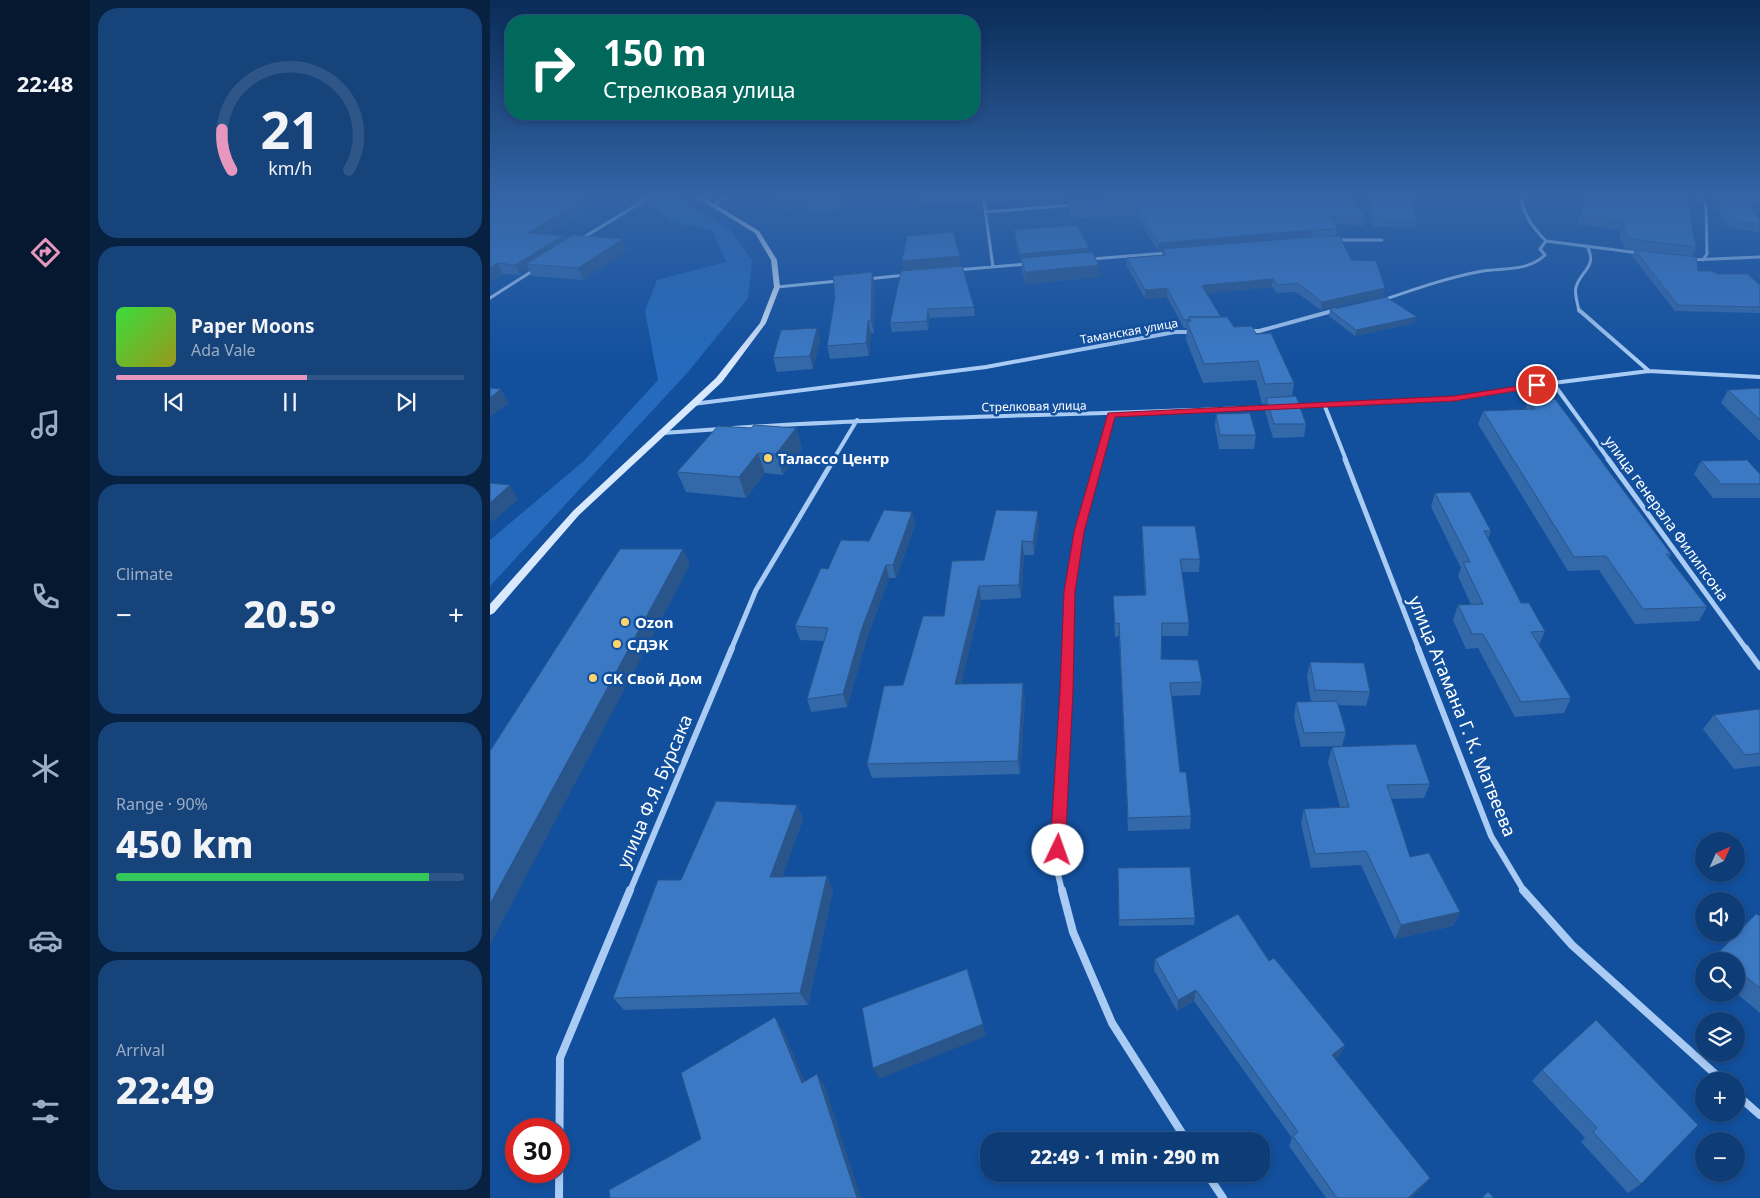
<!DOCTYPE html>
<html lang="en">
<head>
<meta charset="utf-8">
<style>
  :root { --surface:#0e3c76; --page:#17437b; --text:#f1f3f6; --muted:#9badc5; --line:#2e5688; --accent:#e797bd }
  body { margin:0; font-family:"Noto Sans",sans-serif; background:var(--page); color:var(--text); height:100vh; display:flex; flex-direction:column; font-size:19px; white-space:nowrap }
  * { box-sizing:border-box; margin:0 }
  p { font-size:16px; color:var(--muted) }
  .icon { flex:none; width:28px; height:28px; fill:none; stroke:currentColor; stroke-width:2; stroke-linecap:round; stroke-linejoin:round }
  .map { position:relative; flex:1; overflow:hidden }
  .panel { display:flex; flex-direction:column; gap:8px; padding:8px; background:#082141; width:400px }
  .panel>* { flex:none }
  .top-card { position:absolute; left:15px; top:15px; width:475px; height:105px; border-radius:20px; box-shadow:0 2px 8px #0003,0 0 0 1px var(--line); background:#00695c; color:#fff; overflow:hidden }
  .needle { width:32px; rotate:45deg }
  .controls { position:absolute; left:1205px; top:832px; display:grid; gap:10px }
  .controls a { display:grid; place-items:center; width:50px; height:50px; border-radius:50%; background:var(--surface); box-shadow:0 2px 8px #0003,0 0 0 1px var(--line); font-size:25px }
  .speed { position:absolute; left:15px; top:1118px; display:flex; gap:10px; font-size:25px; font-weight:700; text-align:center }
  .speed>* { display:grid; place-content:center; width:65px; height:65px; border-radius:50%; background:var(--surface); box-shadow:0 2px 8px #0003,0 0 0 1px var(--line); line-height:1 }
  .speed .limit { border:8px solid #d22; background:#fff; color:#111 }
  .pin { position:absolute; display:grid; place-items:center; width:42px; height:42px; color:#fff; margin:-21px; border:2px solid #fff; border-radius:50%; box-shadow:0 1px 5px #0007 }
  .me { position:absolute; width:55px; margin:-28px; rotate:3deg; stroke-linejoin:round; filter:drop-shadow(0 0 4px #0008) }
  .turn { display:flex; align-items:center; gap:18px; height:105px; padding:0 15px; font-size:22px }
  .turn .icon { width:65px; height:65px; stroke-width:2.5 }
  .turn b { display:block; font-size:35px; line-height:42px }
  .big { font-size:38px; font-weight:800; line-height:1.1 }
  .panel .tile { flex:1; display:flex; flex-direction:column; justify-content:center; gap:8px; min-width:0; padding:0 18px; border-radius:20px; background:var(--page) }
  .panel .dial { align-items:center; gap:0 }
  .dial svg { height:130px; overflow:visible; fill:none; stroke:var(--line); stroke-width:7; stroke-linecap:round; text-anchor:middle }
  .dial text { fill:var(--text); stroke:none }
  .song { display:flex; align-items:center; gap:15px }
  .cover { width:60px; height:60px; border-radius:8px; background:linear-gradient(135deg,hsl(120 70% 55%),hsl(60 70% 35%)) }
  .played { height:5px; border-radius:2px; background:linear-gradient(90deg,var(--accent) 55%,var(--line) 55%) }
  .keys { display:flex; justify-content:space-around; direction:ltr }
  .heat { display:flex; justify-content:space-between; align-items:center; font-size:28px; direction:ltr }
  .charge { height:8px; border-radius:4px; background:linear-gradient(90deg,#34c759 90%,var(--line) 0) }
  .trip { position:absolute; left:490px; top:1132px; width:290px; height:50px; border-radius:20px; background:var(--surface); box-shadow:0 2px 8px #0003,0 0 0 1px var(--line); font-weight:800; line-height:50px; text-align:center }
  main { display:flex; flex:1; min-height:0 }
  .tab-bar { display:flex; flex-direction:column; width:90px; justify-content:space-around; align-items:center; background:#06182f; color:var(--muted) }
  .tab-bar .icon { width:35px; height:35px }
  .tab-bar .on { color:var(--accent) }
  .tab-bar b { font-size:22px; color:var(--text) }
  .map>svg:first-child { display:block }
  .green { fill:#256abc }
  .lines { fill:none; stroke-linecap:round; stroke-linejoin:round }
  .street-far4 { stroke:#a9cbf4; stroke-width:3 }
  .street-far3 { stroke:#a9cbf4; stroke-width:4 }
  .street-far2 { stroke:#a9cbf4; stroke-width:5 }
  .street-far1 { stroke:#a9cbf4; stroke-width:6 }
  .street { stroke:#a9cbf4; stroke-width:8 }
  .secondary { fill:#d9e9fd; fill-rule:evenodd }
  .wall { fill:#3368a9 }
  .shaded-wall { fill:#29558a }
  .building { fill:#3b79c5; stroke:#29558a }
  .route { fill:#e11d48; stroke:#92132f }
  .poi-dot { fill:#ffd46c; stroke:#12509e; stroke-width:2 }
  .labels { text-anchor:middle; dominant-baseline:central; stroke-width:5; stroke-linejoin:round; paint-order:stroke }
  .far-street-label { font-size:12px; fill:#fff; stroke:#12509e }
  .poi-label { font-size:15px; font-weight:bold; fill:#fff; stroke:#12509e; text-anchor:start }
  .street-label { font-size:15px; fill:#fff; stroke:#12509e }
  .near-street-label { font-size:18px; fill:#fff; stroke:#12509e }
</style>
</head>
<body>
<main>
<nav class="tab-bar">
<b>22:48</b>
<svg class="icon on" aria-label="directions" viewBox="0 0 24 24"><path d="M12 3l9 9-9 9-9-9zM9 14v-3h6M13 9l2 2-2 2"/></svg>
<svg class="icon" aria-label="music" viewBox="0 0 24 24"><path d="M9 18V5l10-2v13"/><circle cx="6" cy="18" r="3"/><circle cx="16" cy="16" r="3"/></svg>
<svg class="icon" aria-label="phone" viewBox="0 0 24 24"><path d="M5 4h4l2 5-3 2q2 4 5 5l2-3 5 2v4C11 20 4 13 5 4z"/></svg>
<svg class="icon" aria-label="climate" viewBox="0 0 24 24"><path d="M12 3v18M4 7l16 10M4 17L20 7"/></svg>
<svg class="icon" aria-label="car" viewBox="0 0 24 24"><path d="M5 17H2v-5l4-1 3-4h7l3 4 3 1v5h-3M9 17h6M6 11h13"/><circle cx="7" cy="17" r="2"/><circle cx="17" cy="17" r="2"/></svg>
<svg class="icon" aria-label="filters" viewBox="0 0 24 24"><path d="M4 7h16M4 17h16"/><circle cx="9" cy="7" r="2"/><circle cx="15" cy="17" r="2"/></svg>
</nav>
<section class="panel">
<div class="tile dial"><svg viewBox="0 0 100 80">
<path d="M14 69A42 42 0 1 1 86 69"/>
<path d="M14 69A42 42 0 0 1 8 44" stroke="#e797bd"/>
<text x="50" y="56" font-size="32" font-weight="700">21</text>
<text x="50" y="72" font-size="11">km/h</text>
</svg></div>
<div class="tile">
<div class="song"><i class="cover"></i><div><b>Paper Moons</b><p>Ada Vale</p></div></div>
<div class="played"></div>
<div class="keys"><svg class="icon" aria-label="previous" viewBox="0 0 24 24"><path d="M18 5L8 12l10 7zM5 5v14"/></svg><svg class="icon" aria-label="pause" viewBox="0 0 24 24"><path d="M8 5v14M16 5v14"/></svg><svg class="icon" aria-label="next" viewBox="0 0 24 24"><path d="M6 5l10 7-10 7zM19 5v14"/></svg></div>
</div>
<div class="tile"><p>Climate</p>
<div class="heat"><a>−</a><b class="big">20.5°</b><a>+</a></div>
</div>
<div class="tile"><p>Range · 90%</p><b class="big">450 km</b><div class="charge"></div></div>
<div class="tile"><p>Arrival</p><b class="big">22:49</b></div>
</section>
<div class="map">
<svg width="1270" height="1198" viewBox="0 0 1270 1198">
  <rect width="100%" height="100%" fill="#12509e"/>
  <path class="green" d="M145,194H182L241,231L262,260L258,298L198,372L0,586V540L95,460L168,380L155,311L167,280L236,262L223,231L182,221Z"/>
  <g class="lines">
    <path class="street-far4" d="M493,194L503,267
      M1030,194C1033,214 1042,227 1056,241
      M1212,194L1216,207L1217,254L1213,260
      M224,205L237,194
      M495,212L584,205
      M91,239L165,194
      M845,240H892
      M1056,241L1149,253
      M601,259L677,253
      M1200,260L1270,257
      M466,270L538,264
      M377,279L416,275
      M287,287L348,281
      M0,298L44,270
      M893,300C925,289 959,277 993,271C1014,268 1039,271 1055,255L1050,249L1056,241
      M841,311L846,310
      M1089,311C1088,305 1084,293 1086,287C1091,270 1108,267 1097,246"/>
    <path class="street-far3" d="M1089,310L1159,371
      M760,331H769L846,310
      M1063,383L1119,460
      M203,404L496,367L685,332H701
      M834,404L856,460
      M803,406L964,399L1063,383L1159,371L1270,377
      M243,428C422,416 602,415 782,407
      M173,433L230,429
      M343,460L367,420
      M609,460L621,414"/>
    <path class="street-far2" d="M855,459L929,650
      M1118,459L1257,650
      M241,650L266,590L344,459
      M578,650L580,592L589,532L609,459"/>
    <path class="street-far1" d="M928,648L1001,836L1034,891
      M1256,648L1270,667
      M140,891L242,648
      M572,891L567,870L578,648"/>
    <path class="street" d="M572,890L583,932L622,1023L697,1141
      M1033,890L1082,945L1233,1081
      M1246,1094L1270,1115
      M717,1174L733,1198
      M69,1198L70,1058L140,890"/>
    <path class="secondary" d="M201,194H208L269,231L287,260L290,287L276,323L232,382L89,515L4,613L0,615V604L83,511L226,378L270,323L284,287L281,260L265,233Z"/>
  </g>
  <path class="wall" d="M0,194L109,201L96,208L97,210L55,234L73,236L75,240L133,239L137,250L93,280L42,276L39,270L30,275L13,274L0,281Z
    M289,194H360L349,210L320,212L319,208L291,210Z
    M490,194L491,202L427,204L426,196Z
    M496,194H857L875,218L874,226L844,224L847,229L846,236L861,260L895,288L893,296L831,310L806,292L787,293L782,287L716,293L731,317L744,327L766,334L804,383L802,397L816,424L814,437L783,438L775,411L776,403L772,404L766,380L713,383L696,340L697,328H694L677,297L655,299L637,266V258L672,255V250L668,251L646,215L580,219L579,200L498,202Z
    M877,194H922L926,221L924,228L882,226Z
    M1097,194L1206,247L1202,256L1136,249L1130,240V230L1087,224Z
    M1219,194H1270V203L1258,201L1270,220L1269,232L1238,228Z
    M524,230L599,252L610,277L536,284L532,269V262L531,263L525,239Z
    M1145,250L1208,271L1227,274L1270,285V313L1185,311L1142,256Z
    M470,256L471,266L484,307L485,316L440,318L438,330L402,332L400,323L413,271Z
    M385,284L384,333H381L379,356L340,359L337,346Z
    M840,310L925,323L865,336L839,316Z
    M330,340L323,369L287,372L283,358Z
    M1270,388V441L1231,403L1238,390Z
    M1038,400L1181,554L1179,558L1217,607L1209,621L1145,624L1109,570L1078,571L988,424L993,411L1035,410Z
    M726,414L766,435L764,449H729L725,427Z
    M261,428H306L312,449L293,475L275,473L256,498L196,492L187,472Z
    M1211,461L1270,474V498H1223L1204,474Z
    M945,493L1001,531L998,539L1031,603L1055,631L1049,645L1081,698L1074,713L1025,717L988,648L976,649L963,620L968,605H981L968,576L971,568L941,507Z
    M422,512L425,525L406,578H399L376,641L357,707L321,712L317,699L334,641L310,640L305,626L379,541Z
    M549,525L544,555H534L531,598L491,600L471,684L535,697L530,774L382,778L377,764L413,685L454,616L494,560Z
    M652,526L710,559L709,572H692L699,623L698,636H672L671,659L712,682L710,695L682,696L690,772L701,816L700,829L638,831L629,636L625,637L623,596L655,595L652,539Z
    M820,662L880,692L876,706L848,705L856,732L852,746L811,747L804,717L806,702H821L817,676Z
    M1270,709V766L1244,769L1213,729L1224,715Z
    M842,747L940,784L934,798L901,799L920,857L970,912L963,926L905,939L871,865L821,868L811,823L814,809L850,807L838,762Z
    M307,805L313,819L292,877L343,890L318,1005L134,1010L123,998L191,880Z
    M628,868L705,918L704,925L629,926Z
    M1266,914L1270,916V1013L1246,993V961H1220Z
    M665,959L779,961L855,1045L850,1055L845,1059L933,1187L921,1198H836L799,1146L802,1138L704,1001L687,1011L664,970Z
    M1106,1020L1151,1184L1138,1193L1091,1142L1095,1138L1042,1081L1052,1070Z"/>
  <path class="shaded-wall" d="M100,194H106L109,201L96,208L97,210L41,243L37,233Z
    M353,194H360L349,210L347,202Z
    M585,194H663L649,197L579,202V195Z
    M319,200L318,204L319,208L291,210L288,202Z
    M822,230L821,238L668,251V243Z
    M73,236L77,246L36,264L39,270L30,275L25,265Z
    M133,239L137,250L93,280L88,268Z
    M599,248V257L531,258L532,262L531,263L530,254Z
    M470,256L471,268L414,273L412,261Z
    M8,263L13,274L0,281V268Z
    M609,265L610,277L536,284L535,272Z
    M382,272L385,284L384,333L381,320Z
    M783,279L782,287L714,294L712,286L714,285Z
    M677,288V297L655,299V290Z
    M895,288L893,296L831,310L832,302Z
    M438,309L440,318L438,330L437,321Z
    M927,317L925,323L865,336L866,330Z
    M378,321L381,333L379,356L376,343Z
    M327,328L330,340L323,369L320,356Z
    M11,389L19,403L0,417V398Z
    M306,428L312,449L293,475L286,454Z
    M268,453L275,473L256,498L249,477Z
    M20,485L28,500L2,522L0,519V503Z
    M548,511L549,525L544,555L543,542Z
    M422,512L425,525L406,578L403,565Z
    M532,541L534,555L531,598L529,585Z
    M193,549L200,565L0,945V904Z
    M396,565L399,578L376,641L357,707L353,694L372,628Z
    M489,586L491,600L468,698L465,684Z
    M533,683L535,697L530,774L528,761Z
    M307,805L313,819L287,891L280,877Z
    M337,876L343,890L318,1005L310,993Z
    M970,912L963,926L905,939L911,925Z
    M706,990L704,1001L687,1011L688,1000Z
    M285,1017L293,1030L320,1094L312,1083Z
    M493,1024L496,1036L389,1079L383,1068Z
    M855,1045L850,1055L838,1065L842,1055Z
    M327,1074L335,1086L371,1198H367Z
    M940,1178L933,1187L921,1198H918Z"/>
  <path class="building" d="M0,194H100L89,200L93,201L37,233L73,236L25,265L8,263L0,268Z
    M289,194H353L347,202L318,204L319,200L288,202Z
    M427,194H490V195L426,196Z
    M497,194H522L497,195Z
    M660,194H857L875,218L841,216L847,229L822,230L668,243L646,207L580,211L579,201L650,196Z
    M880,194H922L926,221L884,219Z
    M1097,194H1196L1206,247L1140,239L1134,231V221L1090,215Z
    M1226,194H1254L1270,220V224L1242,221Z
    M587,225L599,248L530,254L524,230Z
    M463,232L470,256L412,261L417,236Z
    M83,235L133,239L88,268L36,264Z
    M850,236L861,260L886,261L895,288L832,302L808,283L788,285L783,279L714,285L712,286L731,317H699V320H694L677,288L655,290L637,258L676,255L672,249L822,237Z
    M1145,250L1206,257L1208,271H1223L1227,274H1257L1270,285V307L1188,305Z
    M602,252L609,265L535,272L531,258Z
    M472,266L484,307L438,309L437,321L400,323L411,271Z
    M382,272L381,320L378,321L376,343L337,346L345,297L343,276Z
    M896,297L927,317L866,330L840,310Z
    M699,317H737L744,327L762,326L766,334L781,333L804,383L775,384L768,361L714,364L697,322L701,321Z
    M327,328L320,356L283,358L291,330Z
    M0,388L11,389L0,398Z
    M1270,388V420L1238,390Z
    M806,396L816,424H784L776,398Z
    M1065,399L1181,554H1176L1217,607L1153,609L1116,556L1084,557L993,411L1045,409L1038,400Z
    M760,413L766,435H730L726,414Z
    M264,425L306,428L286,454L268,453L249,477L187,472L228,426L261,428Z
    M1257,460L1270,474V484H1231L1211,461Z
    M0,483L20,485L0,503Z
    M980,492L1001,531H994L1031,603H1039L1055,631L1041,632L1081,698L1031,702L993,634H982L968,605L993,604L973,562H980L945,493Z
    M394,510L422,512L403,565H396L372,628L353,694L317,699L338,628L305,626L331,568L338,569L351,540L379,541Z
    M506,510L548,511L543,542L532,541L529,585L489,586L465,684L533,683L528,761L377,764L394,686L413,685L433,616H454L462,561L494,560Z
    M652,526H705L710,559H690L699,623H672L671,659L708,660L712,682L680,683L690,772H696L701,816L638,818L629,623L625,624L623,596L656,595Z
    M130,549H193L0,904V751Z
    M820,662L874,663L880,692L825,690Z
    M847,701L856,732L814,733L806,702Z
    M1270,709V753L1255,755L1224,715Z
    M926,744L940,784L897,785L920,857L939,853L970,912L911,925L876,851L825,854L814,809L859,807L842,747Z
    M226,801L307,805L280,877L337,876L310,993L123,998L168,880H191Z
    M700,867L705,918L629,920L628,868Z
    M748,914L779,961L784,958L855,1045L842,1055L940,1178L918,1198H847L803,1136L808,1132L706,990L688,1000L665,959Z
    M1266,914L1270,916V988L1246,969V961H1237L1228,953Z
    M477,969L493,1024L383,1068L372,1008Z
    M285,1017L312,1083L327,1074L367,1198H120L119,1190L211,1139L191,1073Z
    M1106,1020L1208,1125L1151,1184L1103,1132L1107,1128L1052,1070Z
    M998,1192L1004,1198H992Z"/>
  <linearGradient id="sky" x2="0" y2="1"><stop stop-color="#0a2c57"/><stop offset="0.54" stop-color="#3364a6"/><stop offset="1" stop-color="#3364a6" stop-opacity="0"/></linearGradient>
  <rect width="1270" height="362" fill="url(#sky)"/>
  <path class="route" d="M1047,383L1050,384V387L964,401L625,417L594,532L585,592L583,692L575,850L573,855L568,856L563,855L560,850L570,692L574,592L584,532L618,413L964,396Z"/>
  <g class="poi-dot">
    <circle cx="278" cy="458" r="5"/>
    <circle cx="135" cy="622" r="5"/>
    <circle cx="127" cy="644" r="5"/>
    <circle cx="103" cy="678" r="5"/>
  </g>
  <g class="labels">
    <g class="far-street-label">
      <text transform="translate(639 331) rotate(-10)">Таманская улица</text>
      <text transform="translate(544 406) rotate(-1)">Стрелковая улица</text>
    </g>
    <g class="poi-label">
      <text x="288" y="458">Талассо Центр</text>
      <text x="145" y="622">Ozon</text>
      <text x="137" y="644">СДЭК</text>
      <text x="113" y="678">СК Свой Дом</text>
    </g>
    <g class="street-label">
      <text transform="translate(1177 518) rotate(54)">улица генерала Филипсона</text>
    </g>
    <g class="near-street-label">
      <text transform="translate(973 716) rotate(68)">улица Атамана Г. К. Матвеева</text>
      <text transform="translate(164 791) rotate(-67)">улица Ф.Я. Бурсака</text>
    </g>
  </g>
</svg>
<div class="controls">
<a><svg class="needle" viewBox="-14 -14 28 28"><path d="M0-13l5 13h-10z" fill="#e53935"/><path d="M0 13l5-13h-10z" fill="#9badc5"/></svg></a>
<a><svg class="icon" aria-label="sound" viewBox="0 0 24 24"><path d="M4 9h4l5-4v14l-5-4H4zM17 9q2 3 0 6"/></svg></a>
<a><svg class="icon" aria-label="search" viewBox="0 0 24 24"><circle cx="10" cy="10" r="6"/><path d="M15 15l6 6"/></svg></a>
<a><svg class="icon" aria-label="layers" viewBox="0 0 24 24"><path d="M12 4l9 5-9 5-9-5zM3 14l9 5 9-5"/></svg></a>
<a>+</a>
<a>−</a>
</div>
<div class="speed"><div class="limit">30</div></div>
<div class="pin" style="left:1047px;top:385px;background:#d93025"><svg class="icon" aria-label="arrive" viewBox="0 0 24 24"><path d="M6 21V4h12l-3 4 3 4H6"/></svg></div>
<svg class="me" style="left:568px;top:850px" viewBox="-20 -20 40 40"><circle r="19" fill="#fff"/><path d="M0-13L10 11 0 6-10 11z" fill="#e11d48"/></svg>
<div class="trip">22:49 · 1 min · 290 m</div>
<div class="top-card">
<div class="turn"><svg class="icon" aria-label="right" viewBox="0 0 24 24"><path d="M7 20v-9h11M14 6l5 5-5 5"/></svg><div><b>150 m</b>Стрелковая улица</div></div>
</div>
</div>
</main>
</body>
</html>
